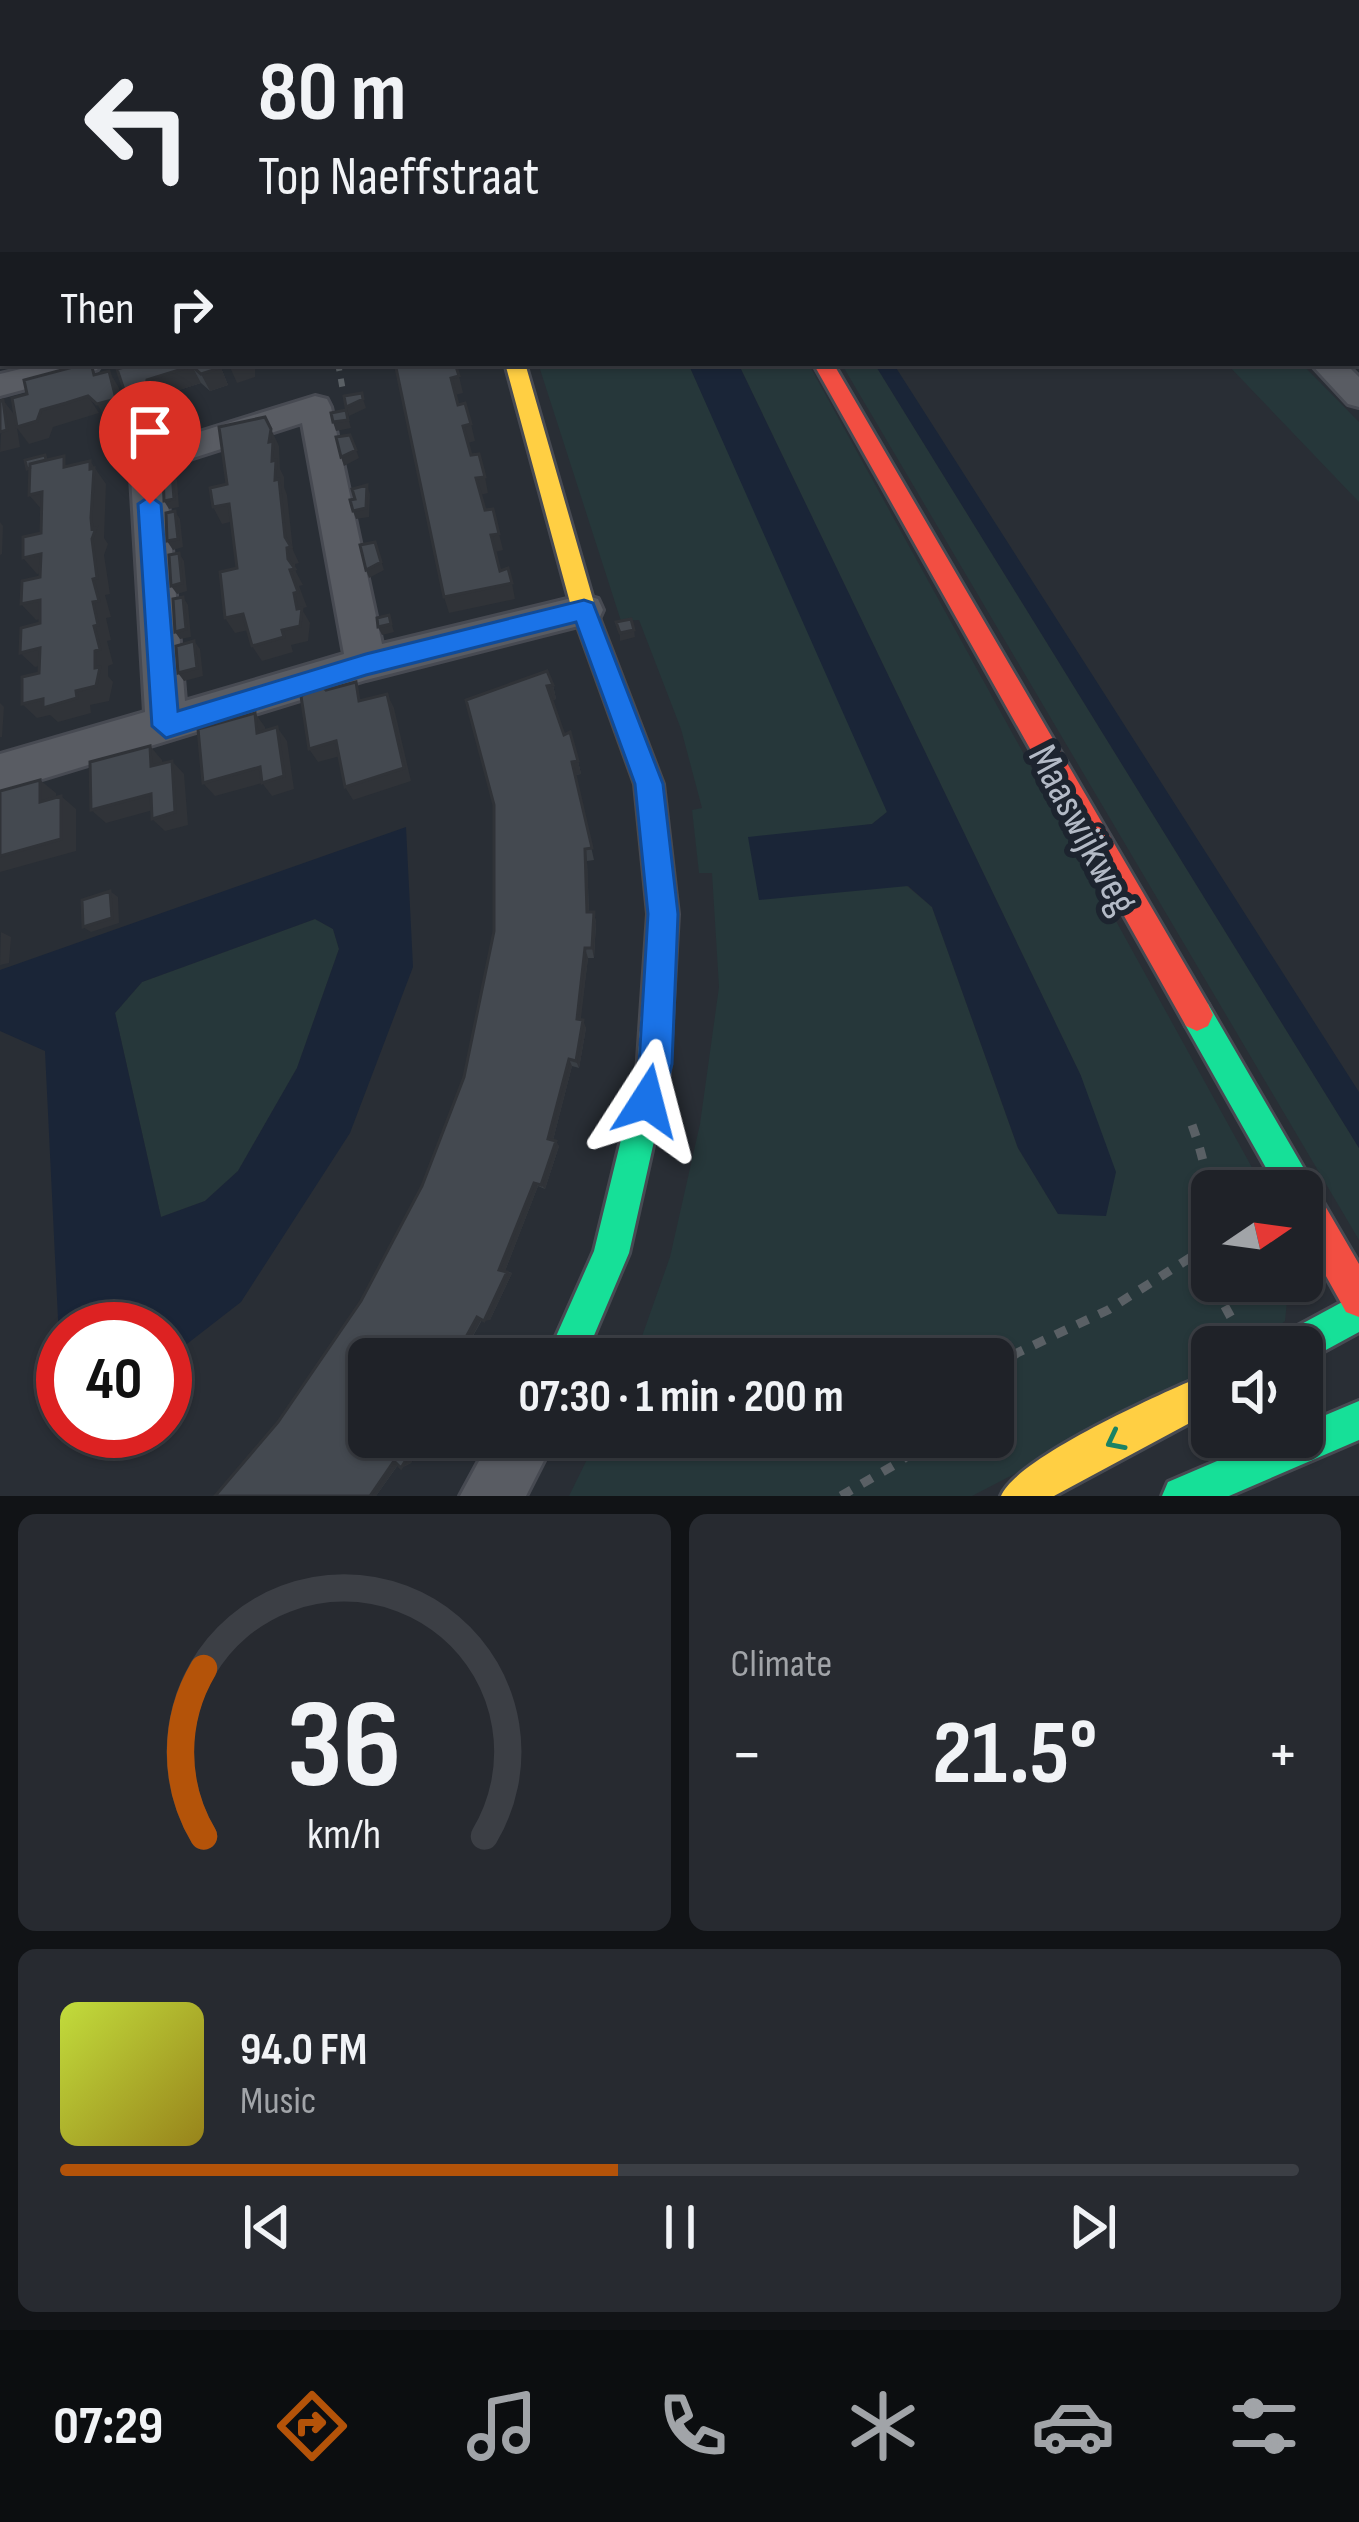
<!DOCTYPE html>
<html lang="en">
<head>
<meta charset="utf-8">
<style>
  :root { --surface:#1f2228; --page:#272a30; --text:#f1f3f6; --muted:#a1a4a8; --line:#3c3f45; --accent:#b45309 }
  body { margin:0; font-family:"Sofia Sans Condensed",sans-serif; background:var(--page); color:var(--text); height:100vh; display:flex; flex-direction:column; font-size:45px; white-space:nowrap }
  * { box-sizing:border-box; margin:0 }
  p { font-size:39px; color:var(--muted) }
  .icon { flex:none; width:66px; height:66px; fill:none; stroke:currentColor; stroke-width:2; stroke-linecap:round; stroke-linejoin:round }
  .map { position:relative; height:1496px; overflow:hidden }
  .panel { display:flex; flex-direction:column; gap:18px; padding:18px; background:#111316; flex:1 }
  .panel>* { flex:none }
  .banner { position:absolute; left:0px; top:0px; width:1359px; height:366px; box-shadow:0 3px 9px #0004,0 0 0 3px var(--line); background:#1f2228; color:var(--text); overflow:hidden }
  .needle { width:78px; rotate:77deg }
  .buttons { position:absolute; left:1191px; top:1170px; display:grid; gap:24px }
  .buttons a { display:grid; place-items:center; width:132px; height:132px; border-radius:18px; background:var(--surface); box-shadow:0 3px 9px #0004,0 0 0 3px var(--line); font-size:60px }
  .speed { position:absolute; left:36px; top:1302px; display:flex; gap:24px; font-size:60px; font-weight:700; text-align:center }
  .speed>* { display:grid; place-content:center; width:156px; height:156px; border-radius:50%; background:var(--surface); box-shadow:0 3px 9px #0004,0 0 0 3px var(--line); line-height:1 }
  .speed .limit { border:18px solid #d22; background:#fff; color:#111 }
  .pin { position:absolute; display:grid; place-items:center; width:102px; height:102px; color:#fff; margin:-123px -51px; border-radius:50% 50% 50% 0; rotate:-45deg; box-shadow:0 0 12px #0007 }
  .pin .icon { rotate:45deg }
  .me { position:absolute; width:132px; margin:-66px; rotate:9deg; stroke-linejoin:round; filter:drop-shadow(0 0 9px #0008) }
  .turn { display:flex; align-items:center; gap:42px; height:252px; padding:0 60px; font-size:54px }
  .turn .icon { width:156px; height:156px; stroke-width:2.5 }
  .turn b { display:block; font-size:84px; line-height:102px }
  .then { display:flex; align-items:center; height:114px; padding:0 60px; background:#0003; gap:24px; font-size:45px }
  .big { font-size:90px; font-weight:700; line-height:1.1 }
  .panel .card { flex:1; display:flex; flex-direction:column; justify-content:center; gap:18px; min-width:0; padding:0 42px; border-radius:18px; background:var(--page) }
  .panel .dial { align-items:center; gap:0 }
  .dial svg { height:312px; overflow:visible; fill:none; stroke:var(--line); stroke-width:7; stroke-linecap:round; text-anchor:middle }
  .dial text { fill:var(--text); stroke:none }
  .song { display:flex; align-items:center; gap:36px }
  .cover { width:144px; height:144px; border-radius:18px; background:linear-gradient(135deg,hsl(70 70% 55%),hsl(50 70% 35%)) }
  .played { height:12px; border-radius:6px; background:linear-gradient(90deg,var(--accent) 45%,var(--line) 45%) }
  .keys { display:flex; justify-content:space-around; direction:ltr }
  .heat { display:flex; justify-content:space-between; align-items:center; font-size:66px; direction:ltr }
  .panel .tiles { flex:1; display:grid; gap:18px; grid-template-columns:1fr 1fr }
  .card:last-child { grid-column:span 2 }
  .trip { position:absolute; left:348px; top:1338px; width:666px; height:120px; border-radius:18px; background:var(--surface); box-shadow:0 3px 9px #0004,0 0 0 3px var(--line); font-weight:700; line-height:120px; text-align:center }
  .menu { display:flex; height:192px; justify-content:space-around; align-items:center; background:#0c0e10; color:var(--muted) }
  .menu .icon { width:84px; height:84px }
  .menu .on { color:var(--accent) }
  .menu b { font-size:54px; color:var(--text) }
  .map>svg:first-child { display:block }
  .green { fill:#26373a }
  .water { fill:#1a2537; fill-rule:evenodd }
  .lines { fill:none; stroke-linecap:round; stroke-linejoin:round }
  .lane-casing { stroke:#474a52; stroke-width:6 }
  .street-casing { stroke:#474a52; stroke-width:6 }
  .fast-casing { stroke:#474a52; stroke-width:6 }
  .slow-casing { stroke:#474a52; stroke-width:6 }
  .jam-casing { stroke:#474a52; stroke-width:6 }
  .path-far1 { stroke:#5a6065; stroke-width:6; stroke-dasharray:8 8; stroke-linecap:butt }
  .path { stroke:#5a6065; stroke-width:9; stroke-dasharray:12 12; stroke-linecap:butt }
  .lane { fill:#595c63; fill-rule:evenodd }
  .street { fill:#595c63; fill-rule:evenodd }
  .fast { fill:#16e098; fill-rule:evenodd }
  .slow { fill:#ffcf43; fill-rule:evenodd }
  .jam { fill:#f24e42; fill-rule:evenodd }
  .wall { fill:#3a3f45 }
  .shaded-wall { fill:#303338 }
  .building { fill:#444950; stroke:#303338; stroke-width:3 }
  .oneway { stroke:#1a8264 }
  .route { fill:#1a73e8; stroke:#114b97; stroke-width:3 }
  .labels { text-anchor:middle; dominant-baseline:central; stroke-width:12; stroke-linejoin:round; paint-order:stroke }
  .street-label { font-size:42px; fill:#b3bac6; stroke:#1d242f }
</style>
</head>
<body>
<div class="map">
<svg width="1359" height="1496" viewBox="0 0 1359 1496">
  <rect width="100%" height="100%" fill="#292e35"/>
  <path class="green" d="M538,363H688L881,791L887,812L872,824L839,829L932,907L1018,1148L1058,1214L1081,1076L738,363H808L1265,1191H1212V1281H1289L1285,1321L1254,1347H1212V1371L972,1496H569L598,1437H993V1359H634L670,1257L700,1124L719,987L712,873H699L692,810L702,808L681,729L639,620L621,621Z
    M841,363H874L1359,1148V1240Z
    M1226,363H1301L1359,422V502Z
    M315,919L333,929L339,949L297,1068L238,1171L205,1201L161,1217L115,1013L142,982Z"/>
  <path class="water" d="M688,363H738L1081,1076L1116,1172L1106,1216L1058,1214L1018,1148L932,907L908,886L759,900L748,837L872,824L887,812Z
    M874,363H893L1359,1092V1148Z
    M406,827L413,967L350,1133L241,1302L165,1361V1329H63V1422L45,1051L0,1031V970ZM315,919L333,929L339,949L297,1068L238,1171L205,1201L161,1217L115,1013L142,982Z"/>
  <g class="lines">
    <defs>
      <path id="lane" d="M1319,0H1351L1355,3H1323Z"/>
      <path id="street" d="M370,0H392L393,3H371Z
        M948,0H971L973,3H950Z
        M0,64H3V78H0Z
        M0,261H3V279H0Z
        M45,363H102L97,370L0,396V374Z
        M1310,363H1345L1359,377V407L1348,404Z
        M315,396L327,399L331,407L382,644L584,595L598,599L603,610L598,621L366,680L0,792V754L145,712L130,460L135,452ZM302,423L344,654L185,701L165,467Z
        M492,1437H556L526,1496H460Z"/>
      <path id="fast" d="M1197,999L1208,1004L1310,1179L1315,1191L1310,1203L1302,1207V1191H1279L1186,1026L1181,1015L1186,1004Z
        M653,1058L665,1062L669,1074L629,1253L584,1359H546L594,1251L637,1074L641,1062Z
        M1359,1293V1332L1302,1363V1347H1277L1283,1334Z
        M1359,1401V1440L1229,1496H1162L1168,1482L1273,1437H1302V1425Z"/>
      <path id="slow" d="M505,363H525L596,610L663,784L678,914L669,1074L665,1086L653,1090L641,1086L637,1074L648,914L635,784L572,610Z
        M1212,1372V1411L1054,1496H1001C1017,1457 1168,1390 1212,1372Z"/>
      <path id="jam" d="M605,0H619L621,3H607Z
        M813,363H833L1208,1004L1213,1015L1208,1026L1197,1031L1186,1026Z
        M1302,1182L1314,1187L1359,1264V1317L1346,1312L1302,1233V1191H1288Z"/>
    </defs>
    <use href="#lane" class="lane-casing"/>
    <use href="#street" class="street-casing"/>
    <use href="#fast" class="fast-casing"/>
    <use href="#slow" class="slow-casing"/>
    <use href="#jam" class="jam-casing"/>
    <path class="path-far1" d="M338,363L343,391"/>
    <path class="path" d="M1192,1125C1209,1172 1214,1206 1196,1254L1239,1332
      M993,1370L1017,1353L1108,1310L1196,1254
      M841,1496L901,1461L930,1437"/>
    <use href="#lane" class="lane"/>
    <use href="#street" class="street"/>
    <use href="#fast" class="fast"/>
    <use href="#slow" class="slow"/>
    <use href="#jam" class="jam"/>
  </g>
  <path class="wall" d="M0,22H3V54L0,57Z
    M3,210V250H0V211Z
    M219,363L228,385L210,391L201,383L157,397L155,408L136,413L117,369Z
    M553,685L556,699L552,700L564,735L578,761L581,774L575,775L594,860L587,861L589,912H594L596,923L594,958H588L580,1020L586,1028L579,1068L572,1066L553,1140L559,1146L545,1189L538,1186L505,1271L512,1273L490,1320H482L460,1359L369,1437H426L411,1463L401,1468L398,1465L376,1496H215L278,1422L361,1301L422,1186L464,1077Z"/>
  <path class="shaded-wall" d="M0,92H3V134H0L3,139V159L0,160Z
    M219,363L228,385L210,391L201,374Z
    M236,363H266L255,366V377L237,383L229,365Z
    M192,366L201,383L157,397L155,408L136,413L126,396L147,380Z
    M109,371L119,388L127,416L108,422L97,404Z
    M459,376L463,393L455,395L451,378Z
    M88,396L99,413L53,427L49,438L29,444L17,428L20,447L0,452L3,400L16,417Z
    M363,399L366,408L349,416L346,407Z
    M346,410L351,428L336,431L333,422Z
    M471,424L475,441L468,443L463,426Z
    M271,429L279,446L280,469L284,477V487L287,495L293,550L299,563L295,564L296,572L303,585L299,586L307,607L303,608V611L310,623L308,641L291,645L293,652L262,661L252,646L282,630L297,609L269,442Z
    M134,431L139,440L143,453L128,458L122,449Z
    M170,450L175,459L176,471L172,472L177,480L179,507L169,509L164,501L167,473L161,465Z
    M356,450L359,458L344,466L341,457Z
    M90,461L106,484L104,538L108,544L104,555L110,594L105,595L111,617L106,618L111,640L107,641L113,664L108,666V676L113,682L109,701L90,705L91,713L58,722L50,715L37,718L22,704L76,691L95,668Z
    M485,477L488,493L480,495L476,478Z
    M367,485L370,494L369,517L356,519L353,511Z
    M42,492L43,511L29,495Z
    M229,504L238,520L222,524L213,507Z
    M175,511L180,519L183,547L173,550L167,541Z
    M0,522L3,526L2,554L0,555Z
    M499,534L503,550L495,552L491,535Z
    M375,542L384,570L369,578L366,570Z
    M179,553L184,561L187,591L177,594L171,586Z
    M41,554L54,570L37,574L23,558Z
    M512,583L515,599L449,613L444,597Z
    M183,597L188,605L191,637L180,639L175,632Z
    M40,600L54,615L36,620L21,604Z
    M243,614L253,629L235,633L225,618Z
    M389,615L394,632L382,635L378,627Z
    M634,630L635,637L620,641V633Z
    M194,641L200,649L203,676L184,681L178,673Z
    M40,648L54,663L35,667L20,653Z
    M553,685L556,699L550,701L547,686Z
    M387,694L394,708L411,781L353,800L345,787Z
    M0,703L4,707L2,737H0Z
    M255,713L265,727L268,747L257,733Z
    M277,727L287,741L294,789L272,796L262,783L215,796L203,783Z
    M336,741L344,755L318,762L309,749Z
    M150,746L162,760L164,780L151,766Z
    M172,761L184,774L188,825L165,831L152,819Z
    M578,761L581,774L574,775L572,762Z
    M40,780L56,793V814L40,802Z
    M151,794L164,807L106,823L91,810Z
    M61,796L76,809V851L0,872V856Z
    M585,849L587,861L589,923L587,912Z
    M110,891L118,897L119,923L91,932L83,927Z
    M594,912L596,923L594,958L592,948Z
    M1,932L11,937L9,963L0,965Z
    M585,948L588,958L580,1027L577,1019Z
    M583,1020L586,1028L579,1068L576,1061Z
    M569,1059L572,1066L552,1144L548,1139Z
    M556,1141L559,1146L545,1189L541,1185Z
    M534,1183L538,1186L505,1271L499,1270Z
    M507,1272L512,1273L490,1320L484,1321Z
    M477,1317H483L460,1359H454Z
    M420,1437H426L411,1463L401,1468Z
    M404,1456L376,1496H370L394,1461Z"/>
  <path class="building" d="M324,0H361L362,3H325Z
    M3,210V234H0V211Z
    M88,363H91L94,375L109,371L116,399L97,404L88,396L66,403L41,410L37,421L17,427L12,398L27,394L24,380Z
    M131,363H217L220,368L201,374L192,366L147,380L145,391L126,396L117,369L131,365Z
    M395,363H455L459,376L451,378L458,405L465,403L471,424L463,426L471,455L479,454L485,477L476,478L485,510L493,509L499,534L491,535L500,571L508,568L512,583L444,597Z
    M362,393L363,399L346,407L344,396Z
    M3,400L7,430L0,432V401Z
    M346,410L348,420L333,422L331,413Z
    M265,417L271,429L269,442L273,441L272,461L276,460L275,480L279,479L285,537L291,547L287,548L288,559L295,569L290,570L298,592L294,593L297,609L302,608L300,626L282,630L284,637L252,646L243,614L225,618L220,572L237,568L229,504L213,507L210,488L227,484L219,427Z
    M134,431L138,445L122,449L118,436Z
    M350,435L356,450L341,457L336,437Z
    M170,450L171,463L161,465V452Z
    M45,455L46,460L30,464V468L27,469L25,460Z
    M64,456V467L90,461V469L94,468L91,518L92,529L96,528L92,539L97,578L93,579L99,601L93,602L98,625L94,626L100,649L95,651V668L100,667L96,686L76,691L77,698L43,708V699L22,704V677L39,673L40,648L20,653L21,628L40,623V600L21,604L22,581L40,577L41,554L23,558V537L41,533L42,492L29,495L30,464Z
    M172,472L174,499L164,501L163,474Z
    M367,485L366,508L353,511L350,500L355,499L352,489Z
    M175,511L178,539L167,541L166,513Z
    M375,542L381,562L366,570L360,545Z
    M179,553L182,583L171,586L169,555Z
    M183,597L186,629L175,632L173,599Z
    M389,615L391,624L378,627L377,618Z
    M631,619L634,630L620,633L616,622Z
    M194,641L197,668L178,673L176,646Z
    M547,671L553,685L547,686L564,735L570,732L578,761L572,762L592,848L585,849L587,912H594L592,948H585L577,1019L583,1020L576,1061L569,1059L548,1139L556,1141L541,1185L534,1183L499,1270L507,1272L484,1321L477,1317L454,1359H369V1437H420L401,1468L394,1461L370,1496H215L278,1422L361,1301L422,1186L464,1077L494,931V805L466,700Z
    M356,682L359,701L387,694L404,768L345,787L336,741L309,749L301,696L321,685L326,690Z
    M255,713L257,733L277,727L284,776L262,783L260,767L203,783L198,729Z
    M150,746L151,766L172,761L175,812L152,819L151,794L91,810L90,762Z
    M40,780V802L61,796V839L0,856V791Z
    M110,891L112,918L83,927L82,900Z"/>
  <defs><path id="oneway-chevron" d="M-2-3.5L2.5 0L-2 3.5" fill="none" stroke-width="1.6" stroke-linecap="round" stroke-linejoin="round" transform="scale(3)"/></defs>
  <use class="oneway" href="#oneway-chevron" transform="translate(1115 1441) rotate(153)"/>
  <path class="route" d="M150,496L161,504L178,711L366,654L584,600L593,603L663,784L678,914L672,1064L659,1113L647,1118L635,1113L630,1101L639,1064L648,914L635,784L576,622L366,675L166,738L152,726L138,504Z"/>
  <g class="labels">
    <g class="street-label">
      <text transform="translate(1082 830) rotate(62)">Maaswijkweg</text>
    </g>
  </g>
</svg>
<div class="buttons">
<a><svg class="needle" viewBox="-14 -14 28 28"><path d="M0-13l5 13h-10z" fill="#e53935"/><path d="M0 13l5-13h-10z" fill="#a1a4a8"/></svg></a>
<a><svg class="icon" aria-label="sound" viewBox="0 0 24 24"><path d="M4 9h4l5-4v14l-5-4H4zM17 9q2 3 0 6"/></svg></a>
</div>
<div class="speed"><div class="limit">40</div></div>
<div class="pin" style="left:150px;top:504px;background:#d93025"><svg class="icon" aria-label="arrive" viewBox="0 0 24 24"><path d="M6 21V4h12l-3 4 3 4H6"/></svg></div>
<svg class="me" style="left:647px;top:1101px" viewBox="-20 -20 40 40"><path d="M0-17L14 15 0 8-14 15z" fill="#1a73e8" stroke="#fff" stroke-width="4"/></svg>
<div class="trip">07:30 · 1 min · 200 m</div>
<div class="banner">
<div class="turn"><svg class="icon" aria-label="left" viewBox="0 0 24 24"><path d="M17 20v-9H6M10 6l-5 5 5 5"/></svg><div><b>80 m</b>Top Naeffstraat</div></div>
<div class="then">Then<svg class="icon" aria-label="right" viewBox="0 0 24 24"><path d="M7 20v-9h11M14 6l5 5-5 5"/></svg></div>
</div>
</div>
<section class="panel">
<div class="tiles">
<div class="card dial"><svg viewBox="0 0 100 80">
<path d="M14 69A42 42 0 1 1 86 69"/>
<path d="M14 69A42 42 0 0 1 14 26" stroke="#b45309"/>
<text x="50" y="56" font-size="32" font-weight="700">36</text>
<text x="50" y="72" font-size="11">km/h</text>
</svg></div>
<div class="card"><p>Climate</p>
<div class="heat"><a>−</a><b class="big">21.5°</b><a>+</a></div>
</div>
<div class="card">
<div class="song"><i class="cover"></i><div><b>94.0 FM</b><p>Music</p></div></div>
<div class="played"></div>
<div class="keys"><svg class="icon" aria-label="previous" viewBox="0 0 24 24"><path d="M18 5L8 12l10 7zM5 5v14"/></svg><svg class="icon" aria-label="pause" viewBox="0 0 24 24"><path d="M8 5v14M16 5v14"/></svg><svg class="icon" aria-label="next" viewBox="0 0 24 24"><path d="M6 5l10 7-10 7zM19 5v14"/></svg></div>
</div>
</div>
</section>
<nav class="menu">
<b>07:29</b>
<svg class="icon on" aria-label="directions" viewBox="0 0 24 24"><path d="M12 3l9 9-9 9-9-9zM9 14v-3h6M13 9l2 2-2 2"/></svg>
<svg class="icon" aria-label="music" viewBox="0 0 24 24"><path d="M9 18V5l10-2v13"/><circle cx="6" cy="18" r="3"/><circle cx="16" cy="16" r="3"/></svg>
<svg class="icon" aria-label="phone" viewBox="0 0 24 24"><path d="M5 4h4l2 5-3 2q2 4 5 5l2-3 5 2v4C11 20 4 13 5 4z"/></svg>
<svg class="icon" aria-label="climate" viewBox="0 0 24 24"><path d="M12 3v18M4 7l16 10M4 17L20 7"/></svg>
<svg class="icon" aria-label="car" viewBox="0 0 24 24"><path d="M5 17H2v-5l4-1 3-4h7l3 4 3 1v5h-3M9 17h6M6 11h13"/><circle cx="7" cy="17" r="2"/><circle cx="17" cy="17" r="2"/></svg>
<svg class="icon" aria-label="filters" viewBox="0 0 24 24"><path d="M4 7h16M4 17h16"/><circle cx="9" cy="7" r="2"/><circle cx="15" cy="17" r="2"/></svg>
</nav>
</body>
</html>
